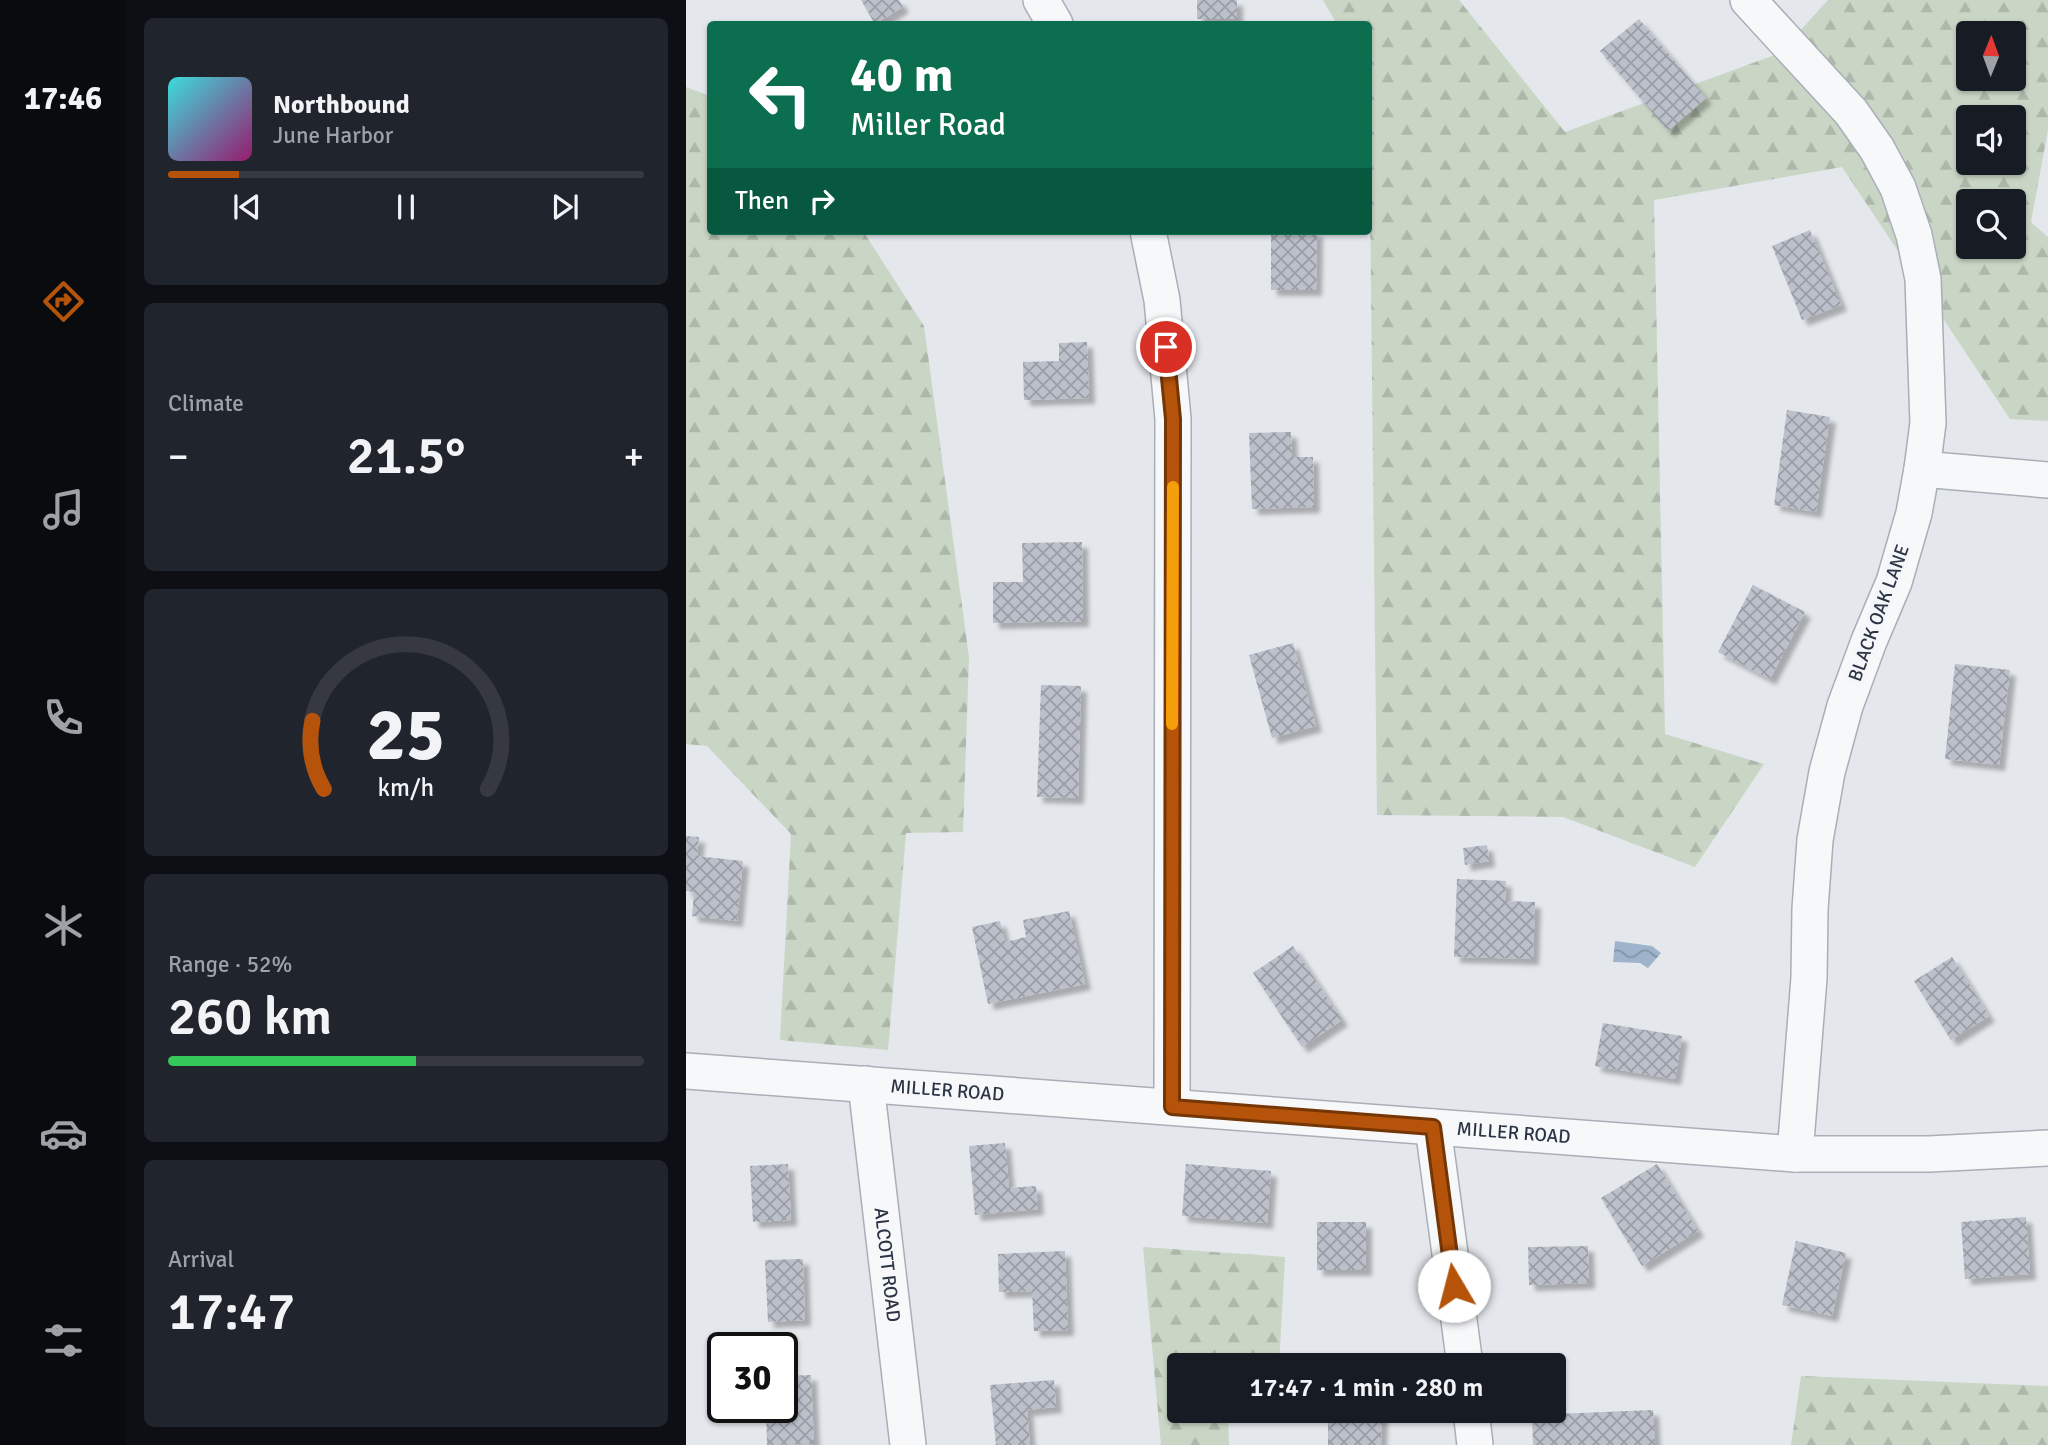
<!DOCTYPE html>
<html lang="en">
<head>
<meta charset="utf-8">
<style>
  :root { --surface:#171b24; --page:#20242c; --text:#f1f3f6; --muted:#9ea1a6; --line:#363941; --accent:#b45309 }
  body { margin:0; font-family:Signika,sans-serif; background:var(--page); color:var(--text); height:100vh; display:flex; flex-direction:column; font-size:26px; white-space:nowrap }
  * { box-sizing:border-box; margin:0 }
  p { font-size:23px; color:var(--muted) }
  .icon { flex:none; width:38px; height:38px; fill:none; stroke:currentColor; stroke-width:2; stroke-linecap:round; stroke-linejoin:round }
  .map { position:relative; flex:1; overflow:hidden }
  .side { display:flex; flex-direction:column; gap:18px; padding:18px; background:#0d0f14; width:560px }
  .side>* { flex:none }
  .top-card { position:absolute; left:21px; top:21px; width:665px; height:214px; border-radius:7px; box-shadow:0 2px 5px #0004; background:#0b6e4f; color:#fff; overflow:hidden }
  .needle { width:46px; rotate:1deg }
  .tools { position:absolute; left:1270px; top:21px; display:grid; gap:14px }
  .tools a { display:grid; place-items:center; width:70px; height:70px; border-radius:7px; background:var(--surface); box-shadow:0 2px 5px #0004; font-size:35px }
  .speed { position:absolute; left:21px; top:1332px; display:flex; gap:14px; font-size:35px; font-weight:700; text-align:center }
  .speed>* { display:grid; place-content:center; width:91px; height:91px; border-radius:50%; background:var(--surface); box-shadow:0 2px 5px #0004; line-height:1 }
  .speed .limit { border:4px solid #111; border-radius:10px; background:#fff; color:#111 }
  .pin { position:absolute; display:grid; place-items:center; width:60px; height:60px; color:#fff; margin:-30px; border:4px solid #fff; border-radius:50%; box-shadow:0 2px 7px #0007 }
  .me { position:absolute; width:77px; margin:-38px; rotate:352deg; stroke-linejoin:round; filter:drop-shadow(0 0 5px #0008) }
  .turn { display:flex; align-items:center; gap:24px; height:147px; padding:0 28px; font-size:32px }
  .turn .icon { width:91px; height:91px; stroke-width:2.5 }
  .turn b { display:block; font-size:49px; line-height:60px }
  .then { display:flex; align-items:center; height:66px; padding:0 28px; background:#0003; gap:14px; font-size:26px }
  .big { font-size:52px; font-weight:600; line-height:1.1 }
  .side .card { flex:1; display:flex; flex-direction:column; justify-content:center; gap:10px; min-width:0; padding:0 24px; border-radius:10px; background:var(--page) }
  .side .dial { align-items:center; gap:0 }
  .dial svg { height:182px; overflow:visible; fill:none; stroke:var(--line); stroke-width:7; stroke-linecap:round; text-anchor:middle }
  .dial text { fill:var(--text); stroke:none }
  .song { display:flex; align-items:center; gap:21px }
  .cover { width:84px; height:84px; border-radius:10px; background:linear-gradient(135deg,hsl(180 70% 55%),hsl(320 70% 35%)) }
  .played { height:7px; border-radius:4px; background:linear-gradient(90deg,var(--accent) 15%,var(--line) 15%) }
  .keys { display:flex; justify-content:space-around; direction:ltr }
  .heat { display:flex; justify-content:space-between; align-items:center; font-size:38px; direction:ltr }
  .charge { height:10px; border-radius:5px; background:linear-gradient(90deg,#34c759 52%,var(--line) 0) }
  .trip { position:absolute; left:481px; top:1353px; width:399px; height:70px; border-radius:7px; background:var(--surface); box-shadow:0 2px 5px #0004; font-weight:600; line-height:70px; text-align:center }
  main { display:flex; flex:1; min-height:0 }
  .tabs { display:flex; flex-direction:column; width:126px; justify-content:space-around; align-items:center; background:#090b0e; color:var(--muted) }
  .tabs .icon { width:49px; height:49px }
  .tabs .current { color:var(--accent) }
  .tabs b { font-size:32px; color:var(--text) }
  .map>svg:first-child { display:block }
  .forest { fill:url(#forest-firs); fill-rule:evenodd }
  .water { fill:url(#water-waves) }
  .building { fill:url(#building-cross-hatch); filter:url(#shadow) }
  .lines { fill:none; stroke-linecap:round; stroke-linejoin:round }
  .minor-casing { stroke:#a9aeb7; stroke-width:38 }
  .minor { stroke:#f7f8fa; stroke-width:35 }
  .route-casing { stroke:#753606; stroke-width:18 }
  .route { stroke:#b45309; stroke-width:12 }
  .slow { stroke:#f59e0b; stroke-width:12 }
  .labels { text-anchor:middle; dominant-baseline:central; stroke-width:7; stroke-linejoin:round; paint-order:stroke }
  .street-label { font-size:19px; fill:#2b3445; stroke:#f4f6f9 }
</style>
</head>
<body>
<main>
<nav class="tabs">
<b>17:46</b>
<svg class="icon current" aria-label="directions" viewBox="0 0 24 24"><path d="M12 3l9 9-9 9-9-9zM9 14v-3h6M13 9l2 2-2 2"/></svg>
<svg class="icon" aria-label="music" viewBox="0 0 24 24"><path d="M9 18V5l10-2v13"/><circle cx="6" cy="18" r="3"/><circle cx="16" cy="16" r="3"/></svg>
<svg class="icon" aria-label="phone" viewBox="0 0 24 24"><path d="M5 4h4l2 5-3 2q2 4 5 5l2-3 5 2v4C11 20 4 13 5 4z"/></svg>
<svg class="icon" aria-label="climate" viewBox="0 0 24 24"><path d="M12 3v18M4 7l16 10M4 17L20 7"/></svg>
<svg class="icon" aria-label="car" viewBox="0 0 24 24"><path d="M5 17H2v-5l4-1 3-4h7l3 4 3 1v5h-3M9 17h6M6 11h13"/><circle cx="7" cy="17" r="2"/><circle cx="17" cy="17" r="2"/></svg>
<svg class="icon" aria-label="filters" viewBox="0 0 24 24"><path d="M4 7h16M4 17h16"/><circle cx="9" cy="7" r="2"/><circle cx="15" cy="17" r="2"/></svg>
</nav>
<section class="side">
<div class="card">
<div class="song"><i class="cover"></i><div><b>Northbound</b><p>June Harbor</p></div></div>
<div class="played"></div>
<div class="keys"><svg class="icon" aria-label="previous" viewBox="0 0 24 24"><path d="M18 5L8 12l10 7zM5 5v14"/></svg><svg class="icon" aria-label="pause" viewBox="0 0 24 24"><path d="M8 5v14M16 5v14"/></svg><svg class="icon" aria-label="next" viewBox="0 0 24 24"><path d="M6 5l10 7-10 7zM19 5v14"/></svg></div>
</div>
<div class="card"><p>Climate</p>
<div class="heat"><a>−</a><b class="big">21.5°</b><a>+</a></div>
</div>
<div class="card dial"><svg viewBox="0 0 100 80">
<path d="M14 69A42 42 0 1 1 86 69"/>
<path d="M14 69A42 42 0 0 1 9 39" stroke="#b45309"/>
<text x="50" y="56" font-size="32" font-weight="700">25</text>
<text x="50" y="72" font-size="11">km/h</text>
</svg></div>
<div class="card"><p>Range · 52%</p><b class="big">260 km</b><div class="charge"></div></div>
<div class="card"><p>Arrival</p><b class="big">17:47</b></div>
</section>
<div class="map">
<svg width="1362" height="1445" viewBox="0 0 1362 1445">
  <defs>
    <pattern id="forest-firs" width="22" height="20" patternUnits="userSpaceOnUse" patternTransform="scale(1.75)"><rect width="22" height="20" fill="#c9d6c5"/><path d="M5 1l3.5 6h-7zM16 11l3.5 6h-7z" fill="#adb8ab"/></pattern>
    <pattern id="water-waves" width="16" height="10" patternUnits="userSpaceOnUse" patternTransform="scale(1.75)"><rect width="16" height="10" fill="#9fb4cc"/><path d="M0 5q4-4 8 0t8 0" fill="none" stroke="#8293a7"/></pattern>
    <pattern id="building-cross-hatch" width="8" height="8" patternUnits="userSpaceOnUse" patternTransform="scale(1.75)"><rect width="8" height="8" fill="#bbc0ca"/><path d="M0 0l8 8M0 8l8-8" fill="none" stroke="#989da6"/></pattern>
    <filter id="shadow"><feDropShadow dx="6" dy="6" stdDeviation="2" flood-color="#0004"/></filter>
  </defs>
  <rect width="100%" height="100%" fill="#e4e7ec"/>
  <path class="forest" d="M637,0H773L879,132L1094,53L1142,0H1362V130L1345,222L1362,237V421L1324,419L1156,167L968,200L979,734L1078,764L1009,867L877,817L691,815L682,24H651ZM1283,33H1328V79H1283ZM1283,117H1328V163H1283ZM1283,201H1328V247H1283Z
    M0,87L24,96V231H177L238,326L283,657L277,832L220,833L202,1050L94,1040L105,834L21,746L0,744Z
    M457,1247L599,1257L593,1365H494V1410L542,1411L543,1445H475Z
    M1115,1376L1362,1386V1445H1105Z"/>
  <path class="water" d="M929,941L966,946L975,953L962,968L954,963L927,962Z"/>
  <path class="building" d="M175,0H213L217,7L189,24Z
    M511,0H551V19H511Z
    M953,19L1020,98L982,131L914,51Z
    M1124,230L1155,305L1116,320L1086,246Z
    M585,231H631L630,290H585Z
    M401,342L403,398L338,400L337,362L373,361V343Z
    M1101,410L1144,417L1130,512L1088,505Z
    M605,432L606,457H627L628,507L566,509L563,433Z
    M396,542L397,621L307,623V582H337L336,543Z
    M1067,585L1119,612L1084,679L1032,652Z
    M607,643L630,726L586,738L563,655Z
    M1269,664L1324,670L1313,765L1259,759Z
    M355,685L395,686L392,798L351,797Z
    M0,836L13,837L11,856L57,861L51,921L6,916L8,892L0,891Z
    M801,845L803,861L779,865L777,848Z
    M771,879L820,881L819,901L849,902L847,959L768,957Z
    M383,911L399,984L302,1004L286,927L314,921L319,942L340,937L337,920Z
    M607,946L656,1020L616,1047L567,973Z
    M1266,957L1303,1016L1265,1040L1228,981Z
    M917,1023L996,1036L989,1079L909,1066Z
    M319,1143L323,1188L350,1186L352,1209L289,1215L283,1146Z
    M102,1164L105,1220L67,1222L64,1166Z
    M500,1164L585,1171L581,1223L496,1216Z
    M971,1164L1012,1231L956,1266L915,1198Z
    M1340,1217L1344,1274L1279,1279L1275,1222Z
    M631,1222H680V1270H631Z
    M1110,1241L1160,1253L1146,1316L1096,1305Z
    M902,1246L903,1283L843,1285L842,1247Z
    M379,1251L382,1330L348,1331L346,1291L313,1292L312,1254Z
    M117,1259L119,1320L82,1322L79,1260Z
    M125,1375L128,1444L81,1445L80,1407H96V1376Z
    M368,1380L370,1407L341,1410L344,1445H310L304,1385Z
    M666,1410H696L695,1445H642V1418H666Z
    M967,1410L969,1445H847L846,1415Z"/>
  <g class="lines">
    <defs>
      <g id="minor">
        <path d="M355,0L369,24"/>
        <path d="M1062,0L1165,112L1191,149L1212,188L1228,235L1237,279L1242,423L1236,469L1228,513L1208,582L1183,641L1159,706L1141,772L1129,840L1124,909L1123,978L1109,1154"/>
        <path d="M462,231L476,300L487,419L486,1107"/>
        <path d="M1236,469L1362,480"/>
        <path id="s1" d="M0,1071L1109,1154H1243L1362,1148"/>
        <path id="s2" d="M180,1084L222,1445"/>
        <path d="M747,1127L779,1365"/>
        <path d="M785,1410L789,1445"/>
      </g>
    </defs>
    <use href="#minor" class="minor-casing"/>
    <use href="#minor" class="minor"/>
  </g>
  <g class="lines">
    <defs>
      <path id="route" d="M480,347L487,419L486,1107L747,1127L768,1286"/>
    </defs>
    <use href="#route" class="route-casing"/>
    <use href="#route" class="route"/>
    <path class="slow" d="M486,724L487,487"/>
  </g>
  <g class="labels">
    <g class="street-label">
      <text transform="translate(1193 613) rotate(-70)">BLACK OAK LANE</text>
      <text stroke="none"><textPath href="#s1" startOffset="262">MILLER ROAD</textPath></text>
      <text stroke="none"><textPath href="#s1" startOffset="830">MILLER ROAD</textPath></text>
      <text stroke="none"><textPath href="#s2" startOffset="182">ALCOTT ROAD</textPath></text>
    </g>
  </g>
</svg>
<div class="tools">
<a><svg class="needle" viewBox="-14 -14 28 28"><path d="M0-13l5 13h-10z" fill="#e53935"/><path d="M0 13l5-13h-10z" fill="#9ea1a6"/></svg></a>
<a><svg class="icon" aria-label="sound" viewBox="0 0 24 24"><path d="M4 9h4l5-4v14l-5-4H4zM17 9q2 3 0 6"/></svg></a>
<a><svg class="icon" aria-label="search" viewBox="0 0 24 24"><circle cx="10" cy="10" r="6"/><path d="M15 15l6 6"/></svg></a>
</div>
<div class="speed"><div class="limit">30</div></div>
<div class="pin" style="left:480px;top:347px;background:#d93025"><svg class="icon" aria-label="arrive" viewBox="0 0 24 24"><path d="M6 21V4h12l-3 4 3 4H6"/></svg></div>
<svg class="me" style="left:768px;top:1286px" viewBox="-20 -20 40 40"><circle r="19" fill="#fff"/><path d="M0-13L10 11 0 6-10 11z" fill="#b45309"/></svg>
<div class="trip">17:47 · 1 min · 280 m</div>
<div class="top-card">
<div class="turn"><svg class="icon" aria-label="left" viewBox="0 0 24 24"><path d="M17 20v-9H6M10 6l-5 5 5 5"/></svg><div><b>40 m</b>Miller Road</div></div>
<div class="then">Then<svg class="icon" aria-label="right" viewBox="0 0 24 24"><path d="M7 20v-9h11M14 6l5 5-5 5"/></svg></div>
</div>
</div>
</main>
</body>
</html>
